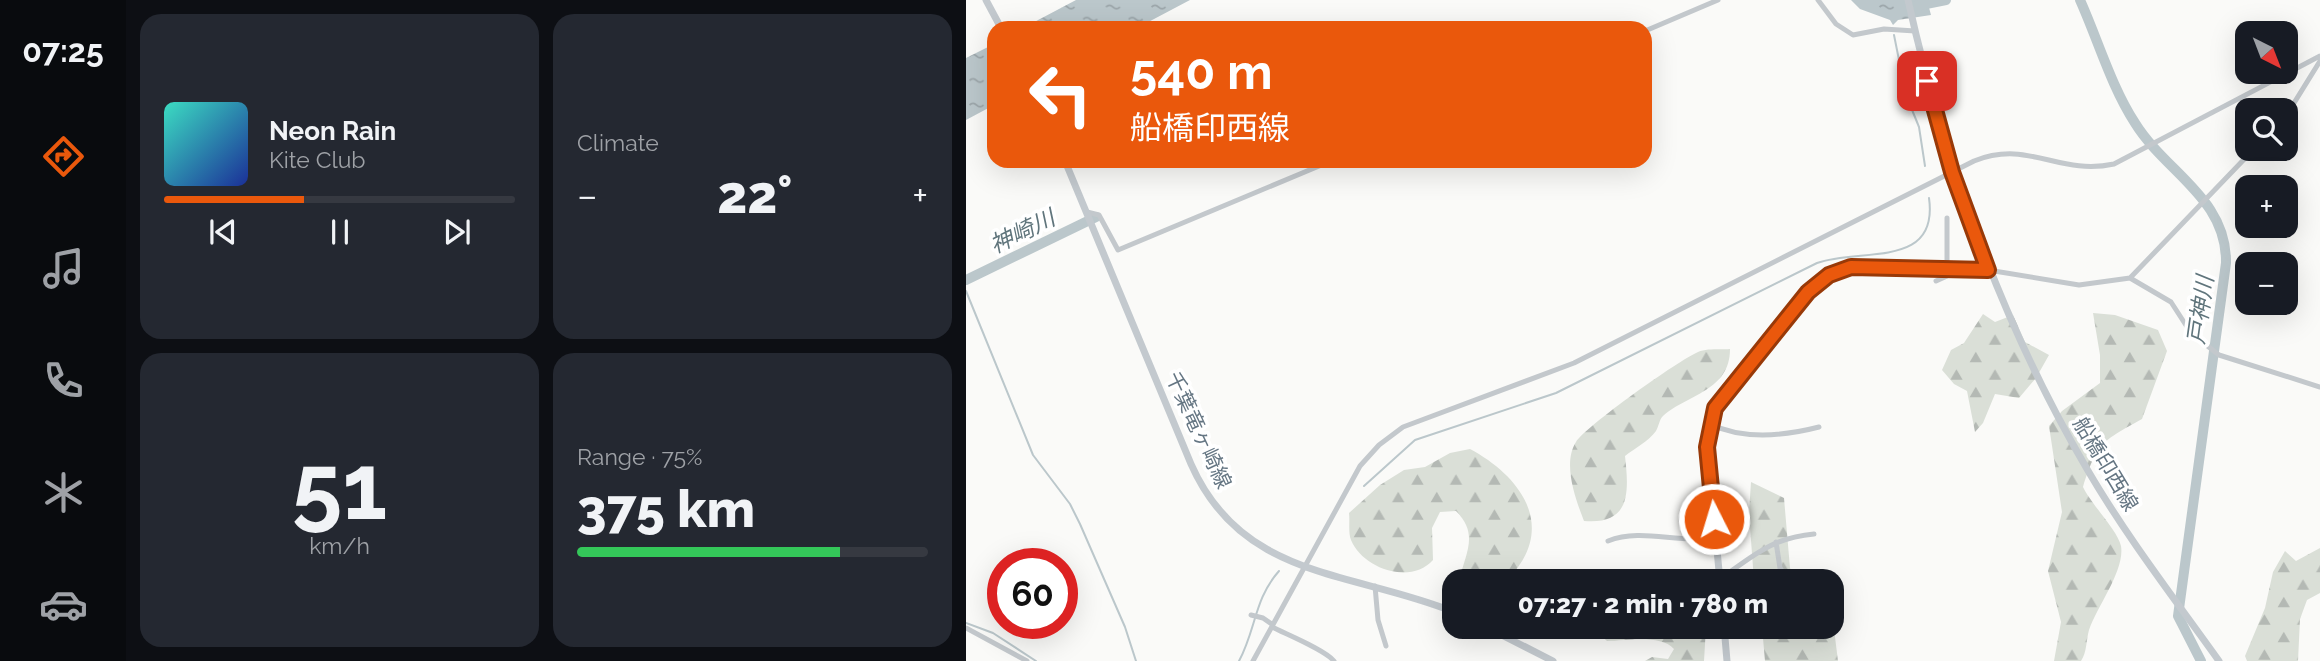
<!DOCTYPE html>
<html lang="en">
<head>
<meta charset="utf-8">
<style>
  :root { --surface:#171b24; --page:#242831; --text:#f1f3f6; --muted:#9ea1a6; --line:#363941; --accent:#ea580c }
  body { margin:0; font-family:Raleway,"Noto Sans JP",sans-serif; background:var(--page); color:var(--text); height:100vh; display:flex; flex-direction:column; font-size:26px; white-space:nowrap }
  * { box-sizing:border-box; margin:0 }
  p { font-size:23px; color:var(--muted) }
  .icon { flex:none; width:38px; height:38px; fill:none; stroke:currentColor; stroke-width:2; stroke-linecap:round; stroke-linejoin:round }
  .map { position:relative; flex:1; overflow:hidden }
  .side { display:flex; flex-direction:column; gap:14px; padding:14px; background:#0d0f14; width:840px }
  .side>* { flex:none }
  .top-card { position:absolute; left:21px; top:21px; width:665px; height:147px; border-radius:21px; box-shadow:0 7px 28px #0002; background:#ea580c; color:#fff; overflow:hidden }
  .needle { width:46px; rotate:138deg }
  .controls { position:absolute; left:1269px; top:21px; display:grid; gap:14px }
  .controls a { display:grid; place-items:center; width:63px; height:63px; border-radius:14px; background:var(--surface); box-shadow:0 7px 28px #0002; font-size:35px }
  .speed { position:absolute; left:21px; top:548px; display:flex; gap:14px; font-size:35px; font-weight:700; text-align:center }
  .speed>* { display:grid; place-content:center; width:91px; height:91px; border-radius:50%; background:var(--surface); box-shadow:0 7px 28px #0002; line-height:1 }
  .speed .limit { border:10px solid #d22; background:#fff; color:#111 }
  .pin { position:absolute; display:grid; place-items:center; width:60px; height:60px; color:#fff; margin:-30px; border-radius:14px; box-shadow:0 4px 10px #0006 }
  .me { position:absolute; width:77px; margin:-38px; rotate:355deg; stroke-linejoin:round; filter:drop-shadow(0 0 5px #0008) }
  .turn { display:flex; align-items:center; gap:24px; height:147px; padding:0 28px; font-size:32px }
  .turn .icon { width:91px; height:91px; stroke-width:2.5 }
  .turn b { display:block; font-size:49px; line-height:60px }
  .big { font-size:52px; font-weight:800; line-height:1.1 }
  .side .card { flex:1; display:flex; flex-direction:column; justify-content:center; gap:10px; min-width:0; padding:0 24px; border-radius:21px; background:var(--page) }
  .side .dial { align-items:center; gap:0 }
  .dial b { font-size:91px; line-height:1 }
  .song { display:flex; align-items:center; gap:21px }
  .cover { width:84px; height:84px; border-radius:10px; background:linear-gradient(135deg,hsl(170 70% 55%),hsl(230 70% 35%)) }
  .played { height:7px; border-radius:4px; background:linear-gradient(90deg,var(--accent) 40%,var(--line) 40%) }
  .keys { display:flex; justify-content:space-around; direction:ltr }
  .heat { display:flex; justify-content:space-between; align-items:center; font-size:38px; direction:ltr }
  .charge { height:10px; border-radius:5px; background:linear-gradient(90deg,#34c759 75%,var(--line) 0) }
  .side .tiles { flex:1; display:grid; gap:14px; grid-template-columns:repeat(2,1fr) }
  .trip { position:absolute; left:476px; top:569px; width:402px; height:70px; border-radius:21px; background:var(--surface); box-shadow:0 7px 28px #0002; font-weight:800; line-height:70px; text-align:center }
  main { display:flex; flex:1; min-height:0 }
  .menu { display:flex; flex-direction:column; width:126px; justify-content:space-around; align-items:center; background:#090b0e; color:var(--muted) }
  .menu .icon { width:49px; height:49px }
  .menu .current { color:var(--accent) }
  .menu b { font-size:32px; color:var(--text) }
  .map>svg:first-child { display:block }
  .forest { fill:url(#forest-firs) }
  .water { fill:url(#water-ripples) }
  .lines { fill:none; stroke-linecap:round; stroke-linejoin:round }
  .stream { stroke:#bbc7cb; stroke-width:2 }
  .river { stroke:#bbc7cb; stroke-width:10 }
  .minor { stroke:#c3c8cc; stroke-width:5 }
  .major { stroke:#c3c9ce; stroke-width:7 }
  .route-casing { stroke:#983908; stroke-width:18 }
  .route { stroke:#ea580c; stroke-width:12 }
  .labels { text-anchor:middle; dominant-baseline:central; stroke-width:7; stroke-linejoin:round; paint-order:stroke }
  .street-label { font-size:21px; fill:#657683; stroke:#fff }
  .water-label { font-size:23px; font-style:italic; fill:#60757c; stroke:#fff }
</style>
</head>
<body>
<main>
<nav class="menu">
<b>07:25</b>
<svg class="icon current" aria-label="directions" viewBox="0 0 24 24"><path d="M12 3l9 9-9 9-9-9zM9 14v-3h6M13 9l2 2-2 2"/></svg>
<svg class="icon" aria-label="music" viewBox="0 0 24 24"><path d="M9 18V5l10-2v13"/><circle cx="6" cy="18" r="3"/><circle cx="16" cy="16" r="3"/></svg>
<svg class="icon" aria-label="phone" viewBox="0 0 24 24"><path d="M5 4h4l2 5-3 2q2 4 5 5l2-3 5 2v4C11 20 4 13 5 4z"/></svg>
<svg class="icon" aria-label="climate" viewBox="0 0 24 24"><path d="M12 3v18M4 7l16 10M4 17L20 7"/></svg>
<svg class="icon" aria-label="car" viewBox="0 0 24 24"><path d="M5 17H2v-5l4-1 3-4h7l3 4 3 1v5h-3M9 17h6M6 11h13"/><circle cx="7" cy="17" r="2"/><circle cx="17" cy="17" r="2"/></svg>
</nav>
<section class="side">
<div class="tiles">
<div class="card">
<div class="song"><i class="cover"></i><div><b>Neon Rain</b><p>Kite Club</p></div></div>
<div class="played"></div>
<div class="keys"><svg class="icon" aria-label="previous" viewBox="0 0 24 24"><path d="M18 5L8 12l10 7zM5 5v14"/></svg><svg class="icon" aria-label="pause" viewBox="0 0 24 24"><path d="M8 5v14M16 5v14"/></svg><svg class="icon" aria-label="next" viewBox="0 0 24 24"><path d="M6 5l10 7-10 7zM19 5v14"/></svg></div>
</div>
<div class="card"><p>Climate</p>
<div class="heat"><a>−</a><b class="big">22°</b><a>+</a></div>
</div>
<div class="card dial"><b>51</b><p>km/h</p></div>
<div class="card"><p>Range · 75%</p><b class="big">375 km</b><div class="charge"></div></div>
</div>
</section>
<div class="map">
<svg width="1354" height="661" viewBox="0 0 1354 661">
  <defs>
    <pattern id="forest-firs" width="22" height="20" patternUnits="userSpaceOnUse" patternTransform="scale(1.75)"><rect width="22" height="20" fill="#dadfd7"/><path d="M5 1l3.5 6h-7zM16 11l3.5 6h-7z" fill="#b4b9b4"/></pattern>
    <pattern id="water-ripples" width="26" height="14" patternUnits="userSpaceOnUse" patternTransform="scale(1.75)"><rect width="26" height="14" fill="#bbc7cb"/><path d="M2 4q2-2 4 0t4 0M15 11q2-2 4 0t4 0" fill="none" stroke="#9ca6aa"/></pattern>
  </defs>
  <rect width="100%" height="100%" fill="#fafaf8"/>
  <path class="forest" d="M1127,313L1149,315L1192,330L1201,351L1176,419C1136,441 1131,443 1117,487C1125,504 1152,531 1155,546C1159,570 1132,605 1123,630C1120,641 1121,652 1115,661H1088L1095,622L1082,571L1096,512L1083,426L1096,411L1134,383V355Z
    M1017,314L1029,322L1047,315L1059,342L1083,355L1070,378L1053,398L1029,394L1017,423L1009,432L1001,391L988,384L976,370L985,350L998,343Z
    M764,349C764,391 722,394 697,416C693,420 693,426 690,431C683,441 669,448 659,456C663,492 665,525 618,521C610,500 596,464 610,442C620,426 713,360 732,352C741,348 755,350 764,349Z
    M504,449C558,478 592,530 540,581H493C500,552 513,534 490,511L474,512L466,528L467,560C445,585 397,569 385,540C382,533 384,521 383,513L414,485L438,470L459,467L484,453Z
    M785,482L818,498L824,568L829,580L853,581H788L783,513Z
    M1354,548V593L1341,600L1334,619L1332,661H1281L1279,656L1299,608L1307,572L1319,551L1330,561Z
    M866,613L872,661H799L796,627L866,626Z
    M625,627H740L738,661H679L686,657L702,659L708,649C694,634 661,641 641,641Z"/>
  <path class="water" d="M110,0H224L171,28H57Z
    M885,0H961L965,15L932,20L927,25L924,20L894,9Z
    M28,44V105L0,120V58Z"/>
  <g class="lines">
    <path class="stream" d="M928,35L940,95L953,127L959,166
      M0,291L67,455L104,504L114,524L159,627L170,661
      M398,486L449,440L590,393L851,263C894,247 973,270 963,198
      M0,623L27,633L70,661
      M273,661C290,630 288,599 313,571"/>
    <path class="river" d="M1114,0C1132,40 1145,86 1169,123C1200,173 1261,198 1260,263L1212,616L1235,661
      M950,6L980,0
      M0,280L130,217"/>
    <path class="minor" d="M852,0L870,24L887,35L918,29L949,31
      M679,31L752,0
      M1320,116L1354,61
      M121,212L133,215L152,250L365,161
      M1022,270L1113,285L1164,278L1288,149
      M1164,278L1205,302L1225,333L1253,355L1354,387
      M970,281L981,276V218
      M744,424C777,440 818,436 853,427
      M642,541C670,530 699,539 728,539L736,527L748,519
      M810,542L814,568L823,581
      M754,579C787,556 805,538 848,534
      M409,586L412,620L420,646
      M285,615L297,618L307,625
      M306,627C322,635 359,650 368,661
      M0,628L61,661
      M287,661L394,466L413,445L437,427L608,363L1008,161C1063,139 1092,176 1148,164L1354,56"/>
    <path class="major" d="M20,0L35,28
      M942,0C979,165 1035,322 1121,469C1160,536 1208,598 1253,661
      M99,161L225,464C276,580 387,571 488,612
      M754,581L741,447L745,418L760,391L843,292L863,275L885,267L1022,270
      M518,626L587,661
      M758,626L761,661"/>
  </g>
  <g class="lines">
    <defs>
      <path id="route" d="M748,519L741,447L749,408L842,292L863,275L885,267L1022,270L986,172L961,81"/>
    </defs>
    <use href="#route" class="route-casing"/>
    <use href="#route" class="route"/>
  </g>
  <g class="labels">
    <g class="street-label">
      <text transform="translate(233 430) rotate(65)">千葉竜ヶ崎線</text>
      <text transform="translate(1140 464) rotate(59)">船橋印西線</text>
    </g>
    <g class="water-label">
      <text transform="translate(56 231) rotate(-26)">神崎川</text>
      <text transform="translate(1234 310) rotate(-82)">戸神川</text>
    </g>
  </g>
</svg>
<div class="controls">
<a><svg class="needle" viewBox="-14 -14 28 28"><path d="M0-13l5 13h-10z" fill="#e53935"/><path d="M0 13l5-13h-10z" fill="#9ea1a6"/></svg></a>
<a><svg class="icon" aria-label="search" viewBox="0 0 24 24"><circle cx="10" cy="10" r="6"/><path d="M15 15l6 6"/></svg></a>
<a>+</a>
<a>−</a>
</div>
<div class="speed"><div class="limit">60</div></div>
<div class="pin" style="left:961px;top:81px;background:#d93025"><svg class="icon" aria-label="arrive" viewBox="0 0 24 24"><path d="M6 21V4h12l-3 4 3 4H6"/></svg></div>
<svg class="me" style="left:748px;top:519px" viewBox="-20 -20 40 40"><circle r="17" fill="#ea580c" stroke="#fff" stroke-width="3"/><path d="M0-11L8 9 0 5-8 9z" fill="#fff"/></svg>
<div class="trip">07:27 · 2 min · 780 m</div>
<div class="top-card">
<div class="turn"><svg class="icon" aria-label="left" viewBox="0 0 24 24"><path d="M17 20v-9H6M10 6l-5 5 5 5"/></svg><div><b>540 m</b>船橋印西線</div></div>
</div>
</div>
</main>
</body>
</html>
